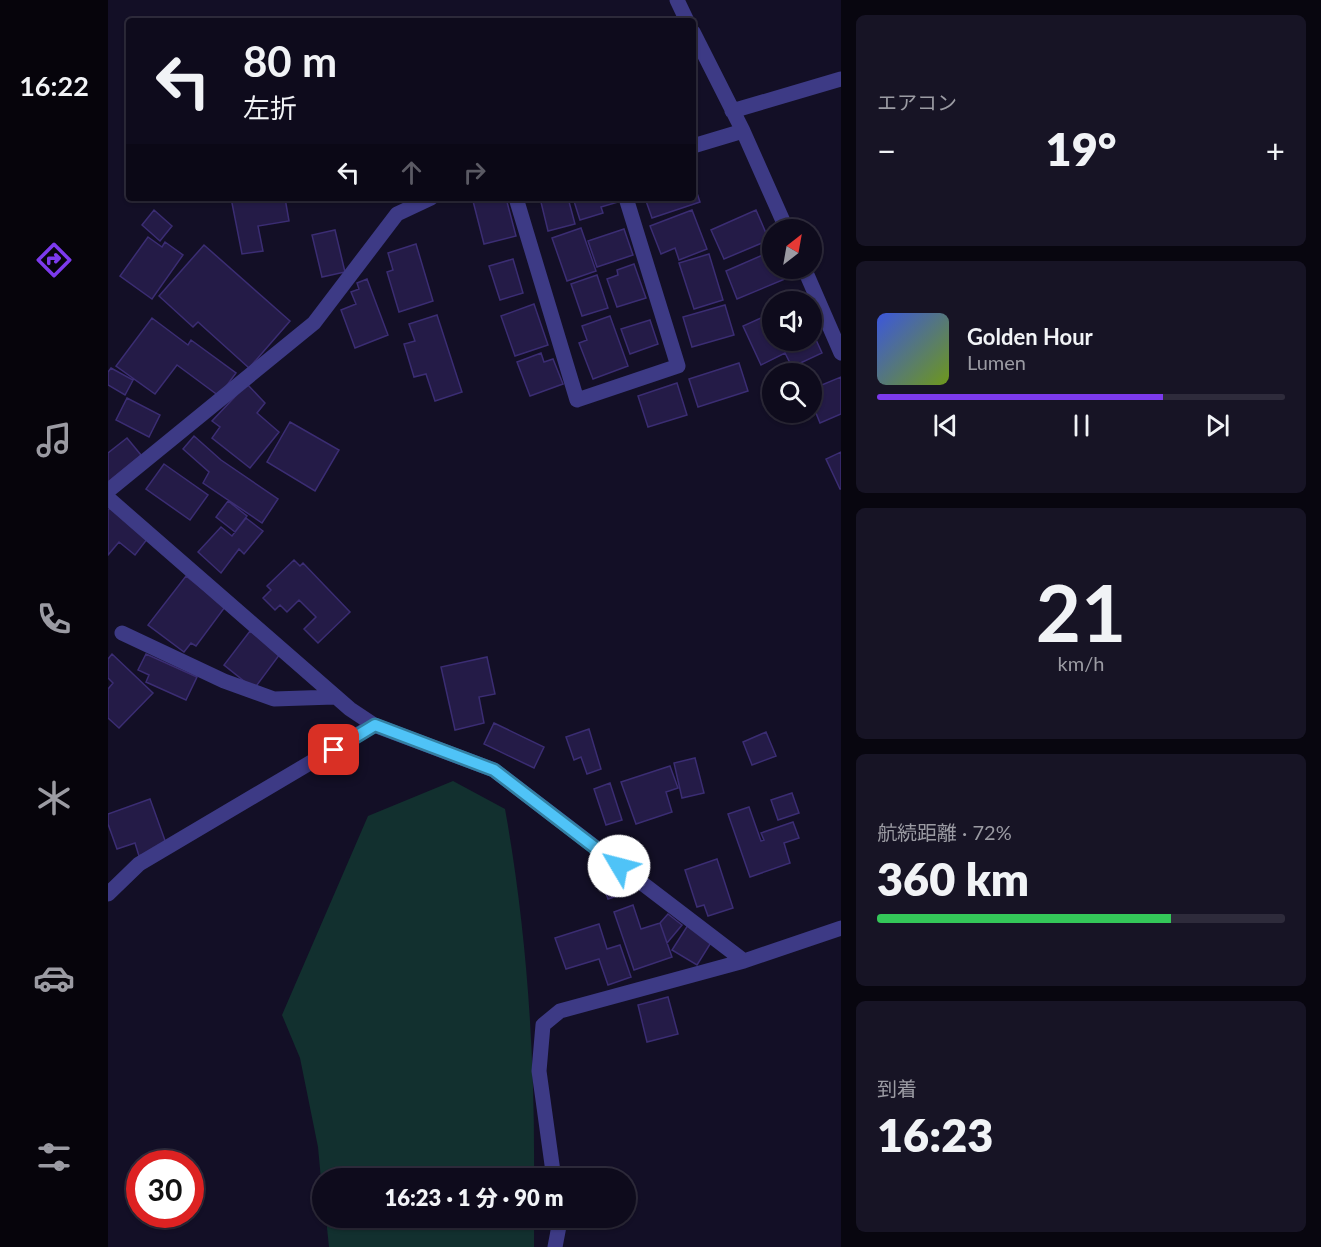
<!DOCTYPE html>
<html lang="ja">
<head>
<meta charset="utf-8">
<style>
  :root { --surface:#0e0b1c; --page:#171425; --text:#f1f3f6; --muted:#9b9ba3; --line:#2e2b3b; --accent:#7c3aed }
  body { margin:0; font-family:Lato,"Noto Sans JP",sans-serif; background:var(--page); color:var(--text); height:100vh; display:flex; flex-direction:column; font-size:22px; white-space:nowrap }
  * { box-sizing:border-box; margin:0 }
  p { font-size:20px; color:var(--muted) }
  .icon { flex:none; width:33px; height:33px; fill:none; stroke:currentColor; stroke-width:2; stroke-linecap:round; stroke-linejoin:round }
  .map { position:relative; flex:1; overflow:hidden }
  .sheet { display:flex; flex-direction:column; gap:15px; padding:15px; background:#08060f; width:480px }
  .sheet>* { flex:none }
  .guide { position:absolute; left:18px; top:18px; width:570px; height:183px; border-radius:6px; box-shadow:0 2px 4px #0004,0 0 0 2px var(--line); background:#0e0b1c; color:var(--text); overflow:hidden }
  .needle { width:39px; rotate:31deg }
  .tools { position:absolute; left:654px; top:219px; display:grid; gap:12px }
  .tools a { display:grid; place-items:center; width:60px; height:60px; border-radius:50%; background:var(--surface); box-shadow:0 2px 4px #0004,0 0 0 2px var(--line); font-size:30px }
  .speed { position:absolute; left:18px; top:1150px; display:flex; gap:12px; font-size:30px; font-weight:700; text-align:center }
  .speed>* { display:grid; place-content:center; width:78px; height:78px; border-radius:50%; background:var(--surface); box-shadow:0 2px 4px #0004,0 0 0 2px var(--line); line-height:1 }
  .speed .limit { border:9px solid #d22; background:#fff; color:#111 }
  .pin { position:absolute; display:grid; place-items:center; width:51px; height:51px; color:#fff; margin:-26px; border-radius:12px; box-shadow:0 3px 9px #0006 }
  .me { position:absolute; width:66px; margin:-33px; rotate:307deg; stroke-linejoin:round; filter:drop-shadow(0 0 4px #0008) }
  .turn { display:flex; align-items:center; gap:21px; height:126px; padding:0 18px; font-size:27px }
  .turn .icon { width:78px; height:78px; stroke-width:2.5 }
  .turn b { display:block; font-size:42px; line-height:51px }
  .lanes { display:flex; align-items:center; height:57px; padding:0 18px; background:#0003; justify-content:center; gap:30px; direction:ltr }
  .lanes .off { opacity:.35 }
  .big { font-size:45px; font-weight:800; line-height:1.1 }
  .sheet .tile { flex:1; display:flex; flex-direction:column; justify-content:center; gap:9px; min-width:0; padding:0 21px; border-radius:9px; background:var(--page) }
  .sheet .dial { align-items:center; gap:0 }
  .dial b { font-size:78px; line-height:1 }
  .song { display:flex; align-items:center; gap:18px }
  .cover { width:72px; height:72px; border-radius:9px; background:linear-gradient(135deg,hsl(230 70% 55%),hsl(80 70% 35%)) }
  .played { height:6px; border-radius:3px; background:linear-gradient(90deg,var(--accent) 70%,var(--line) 70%) }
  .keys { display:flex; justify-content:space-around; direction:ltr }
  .heat { display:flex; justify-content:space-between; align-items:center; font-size:33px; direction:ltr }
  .charge { height:9px; border-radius:4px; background:linear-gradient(90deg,#34c759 72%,var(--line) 0) }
  .trip { position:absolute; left:204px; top:1168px; width:324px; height:60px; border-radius:30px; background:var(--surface); box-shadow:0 2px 4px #0004,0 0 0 2px var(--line); font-weight:800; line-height:60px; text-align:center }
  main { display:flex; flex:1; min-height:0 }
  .menu { display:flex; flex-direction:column; width:108px; justify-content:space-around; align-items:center; background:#06040b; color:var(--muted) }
  .menu .icon { width:42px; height:42px }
  .menu .on { color:var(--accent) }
  .menu b { font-size:27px; color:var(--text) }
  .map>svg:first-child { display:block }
  .green { fill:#12302f }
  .building { fill:#241b47; stroke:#3b2d73; stroke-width:1.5 }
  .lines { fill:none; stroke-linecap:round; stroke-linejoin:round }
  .minor { stroke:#3d3a85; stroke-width:15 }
  .route-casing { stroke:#337fa1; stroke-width:15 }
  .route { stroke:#4fc3f7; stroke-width:10 }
</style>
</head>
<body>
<main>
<nav class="menu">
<b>16:22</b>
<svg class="icon on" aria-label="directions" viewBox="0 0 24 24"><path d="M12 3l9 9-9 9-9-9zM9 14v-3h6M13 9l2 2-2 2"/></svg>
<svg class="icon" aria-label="music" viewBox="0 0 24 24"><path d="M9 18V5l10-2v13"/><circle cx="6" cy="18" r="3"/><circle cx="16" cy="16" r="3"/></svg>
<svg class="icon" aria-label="phone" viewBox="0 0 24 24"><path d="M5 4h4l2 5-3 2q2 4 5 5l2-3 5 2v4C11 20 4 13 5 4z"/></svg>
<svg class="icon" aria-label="climate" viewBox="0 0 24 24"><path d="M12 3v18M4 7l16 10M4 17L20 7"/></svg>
<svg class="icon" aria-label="car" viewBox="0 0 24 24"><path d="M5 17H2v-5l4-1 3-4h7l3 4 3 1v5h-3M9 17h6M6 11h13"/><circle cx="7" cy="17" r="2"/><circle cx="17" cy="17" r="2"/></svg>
<svg class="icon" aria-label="filters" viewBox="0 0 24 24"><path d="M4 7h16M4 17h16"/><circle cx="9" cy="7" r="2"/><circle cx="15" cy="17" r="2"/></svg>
</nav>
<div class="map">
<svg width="733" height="1247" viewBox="0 0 733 1247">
  <rect width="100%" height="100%" fill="#130f26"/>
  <path class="green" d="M345,781L397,809C419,931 427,1055 426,1179H214V1190L210,1147L192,1058L174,1015L260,816Z
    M218,1218H426V1247H221Z"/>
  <path class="building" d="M585,181L592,202L544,218L537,198H585Z
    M123,198H177L181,221L150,226L155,251L134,254Z
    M377,198H398L408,236L376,244L365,201Z
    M432,198H460L467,224L440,231Z
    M465,198H509L510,202L493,207L495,213L472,220Z
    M46,210L64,226L52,241L34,225Z
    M584,210L599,249L571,260L567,248L553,254L542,226Z
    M648,210L661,240L616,259L603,230Z
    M473,228L488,271L459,281L444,238Z
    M516,229L525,255L489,267L480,241Z
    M227,230L237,272L214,277L204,235Z
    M40,237L54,247L57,242L75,255L44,299L12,276Z
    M308,244L325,301L291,312L279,272L285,270L280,253Z
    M96,245L182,321L141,368L90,322L85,327L51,296Z
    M664,251V268H681L684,276L629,299L618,271Z
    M601,254L615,300L586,309L571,263Z
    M405,259L415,293L392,300L381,266Z
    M526,264L538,298L509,307L499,279L510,275L509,270Z
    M489,275L500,308L474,316L463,284Z
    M259,279L280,335L247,348L233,310L248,304L243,292L251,289L249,283Z
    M426,304L440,345L407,356L393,316Z
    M617,305L626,335L584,347L575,317Z
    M664,313V340H704V331L714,353L684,367L677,353L653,365L635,326Z
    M329,315L354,392L327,401L318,374L306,377L296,344L307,341L301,324Z
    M502,316L520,366L485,379L471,343L479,340L474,326Z
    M44,318L80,345L83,340L128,373L111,396L69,365L47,394L8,366Z
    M542,320L550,344L522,354L513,329Z
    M433,353L436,362L445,359L455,384L422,396L409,362Z
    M631,363L640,391L590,407L581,379Z
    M3,368L25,380L17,395L0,385V372Z
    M733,377V414L712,423L704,403V389Z
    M569,383L579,415L540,427L530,396Z
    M139,384L157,403L149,413L171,432L142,468L104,438L112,427L104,421Z
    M19,398L52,415L41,437L8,420Z
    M182,422L231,450L207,491L159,462Z
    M86,436L113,460L170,499L154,523L95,483L101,472L75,449Z
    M19,438L33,455L0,482V453Z
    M733,452V489H732L718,459Z
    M56,464L100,495L82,520L38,489Z
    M120,501L139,516L127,532L108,517Z
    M2,508L40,538L27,555L11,542L0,555V510Z
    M138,518L155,531L136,554L131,549L113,573L90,552L113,527L124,536Z
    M186,560L192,566L195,563L242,612L210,643L196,629L208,617L191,600L179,612L172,605L167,610L155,598L163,590L159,586Z
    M78,576L117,607L88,646L83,643L76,652L40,625Z
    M142,631L172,654L146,689L116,665Z
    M4,654L45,693L11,728L0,718V689L5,683L0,678V659Z
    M38,654L89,677L78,700L38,682L41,675L30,670Z
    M379,657L387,694L371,697L376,723L347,730L333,667Z
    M386,723L436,747L426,768L376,744Z
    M481,729L493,769L479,774L473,757L466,760L458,737Z
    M658,732L668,756L644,765L635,742Z
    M587,758L596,793L574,798L566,763Z
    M562,766L570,788L558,792L564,812L528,824L513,782Z
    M502,783L514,820L498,825L486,789Z
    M684,793L691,813L670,820L663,800Z
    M42,799L59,846L31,856L27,843L9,849L0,824V814Z
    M641,807L653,841L656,840L653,833L685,822L691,838L676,843L682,863L642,877L620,814Z
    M609,859L625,908L600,916L596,905L589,907L577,870Z
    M512,874L518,893L500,899L494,880Z
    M525,905L533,929L552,923L564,957L526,970L506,912Z
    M560,914L574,925L559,943L552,923Z
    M491,924L499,949L512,945L523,977L500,985L491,959L458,969L447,938Z
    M580,925L604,941L589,965L564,950Z
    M560,997L570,1034L539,1042L530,1005Z"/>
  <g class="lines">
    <path class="minor" d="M569,0L579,21
      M585,32L635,131L679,230
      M624,111L733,79
      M585,146L635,131
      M408,198L469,400L570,366L518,198
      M696,268L733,353
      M0,491L206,323L289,214L323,198
      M0,498L242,709L266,725L386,770L636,961
      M14,633L116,681L166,699L226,697
      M0,894L31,864L266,725
      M446,1179L431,1071L435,1025L452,1011L636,961L733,928
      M447,1247L451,1226L450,1218"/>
  </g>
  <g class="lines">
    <defs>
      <path id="route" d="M226,750L267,725L386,770L511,866"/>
    </defs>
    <use href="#route" class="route-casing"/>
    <use href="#route" class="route"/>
  </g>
</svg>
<div class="tools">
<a><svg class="needle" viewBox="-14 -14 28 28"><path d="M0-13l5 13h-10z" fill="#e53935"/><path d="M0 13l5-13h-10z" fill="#9b9ba3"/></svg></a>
<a><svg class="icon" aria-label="sound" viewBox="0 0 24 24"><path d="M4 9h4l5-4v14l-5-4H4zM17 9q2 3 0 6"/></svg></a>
<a><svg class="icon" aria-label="search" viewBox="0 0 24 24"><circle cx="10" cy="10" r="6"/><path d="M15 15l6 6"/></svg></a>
</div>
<div class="speed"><div class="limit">30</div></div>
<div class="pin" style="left:226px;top:750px;background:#d93025"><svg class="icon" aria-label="arrive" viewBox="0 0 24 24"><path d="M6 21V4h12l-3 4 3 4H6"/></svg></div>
<svg class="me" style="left:511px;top:866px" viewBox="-20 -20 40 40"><circle r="19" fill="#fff"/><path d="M0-13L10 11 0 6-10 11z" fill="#4fc3f7"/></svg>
<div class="trip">16:23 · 1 分 · 90 m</div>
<div class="guide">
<div class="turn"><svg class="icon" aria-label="left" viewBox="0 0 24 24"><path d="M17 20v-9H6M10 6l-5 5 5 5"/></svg><div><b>80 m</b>左折</div></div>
<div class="lanes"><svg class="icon" aria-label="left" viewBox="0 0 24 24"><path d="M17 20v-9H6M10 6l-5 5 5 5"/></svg><svg class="icon off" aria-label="ahead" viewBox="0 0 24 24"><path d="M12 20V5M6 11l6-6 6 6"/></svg><svg class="icon off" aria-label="right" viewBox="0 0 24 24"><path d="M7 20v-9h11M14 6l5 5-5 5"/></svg></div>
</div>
</div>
<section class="sheet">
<div class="tile"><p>エアコン</p>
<div class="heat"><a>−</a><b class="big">19°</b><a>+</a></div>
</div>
<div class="tile">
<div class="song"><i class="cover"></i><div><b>Golden Hour</b><p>Lumen</p></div></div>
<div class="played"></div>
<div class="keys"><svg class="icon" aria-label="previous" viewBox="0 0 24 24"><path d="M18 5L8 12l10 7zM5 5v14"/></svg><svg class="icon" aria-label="pause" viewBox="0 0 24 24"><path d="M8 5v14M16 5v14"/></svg><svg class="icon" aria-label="next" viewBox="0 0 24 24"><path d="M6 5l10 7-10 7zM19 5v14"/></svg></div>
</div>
<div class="tile dial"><b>21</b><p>km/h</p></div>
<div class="tile"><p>航続距離 · 72%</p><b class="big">360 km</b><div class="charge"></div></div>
<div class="tile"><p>到着</p><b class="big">16:23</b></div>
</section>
</main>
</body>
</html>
